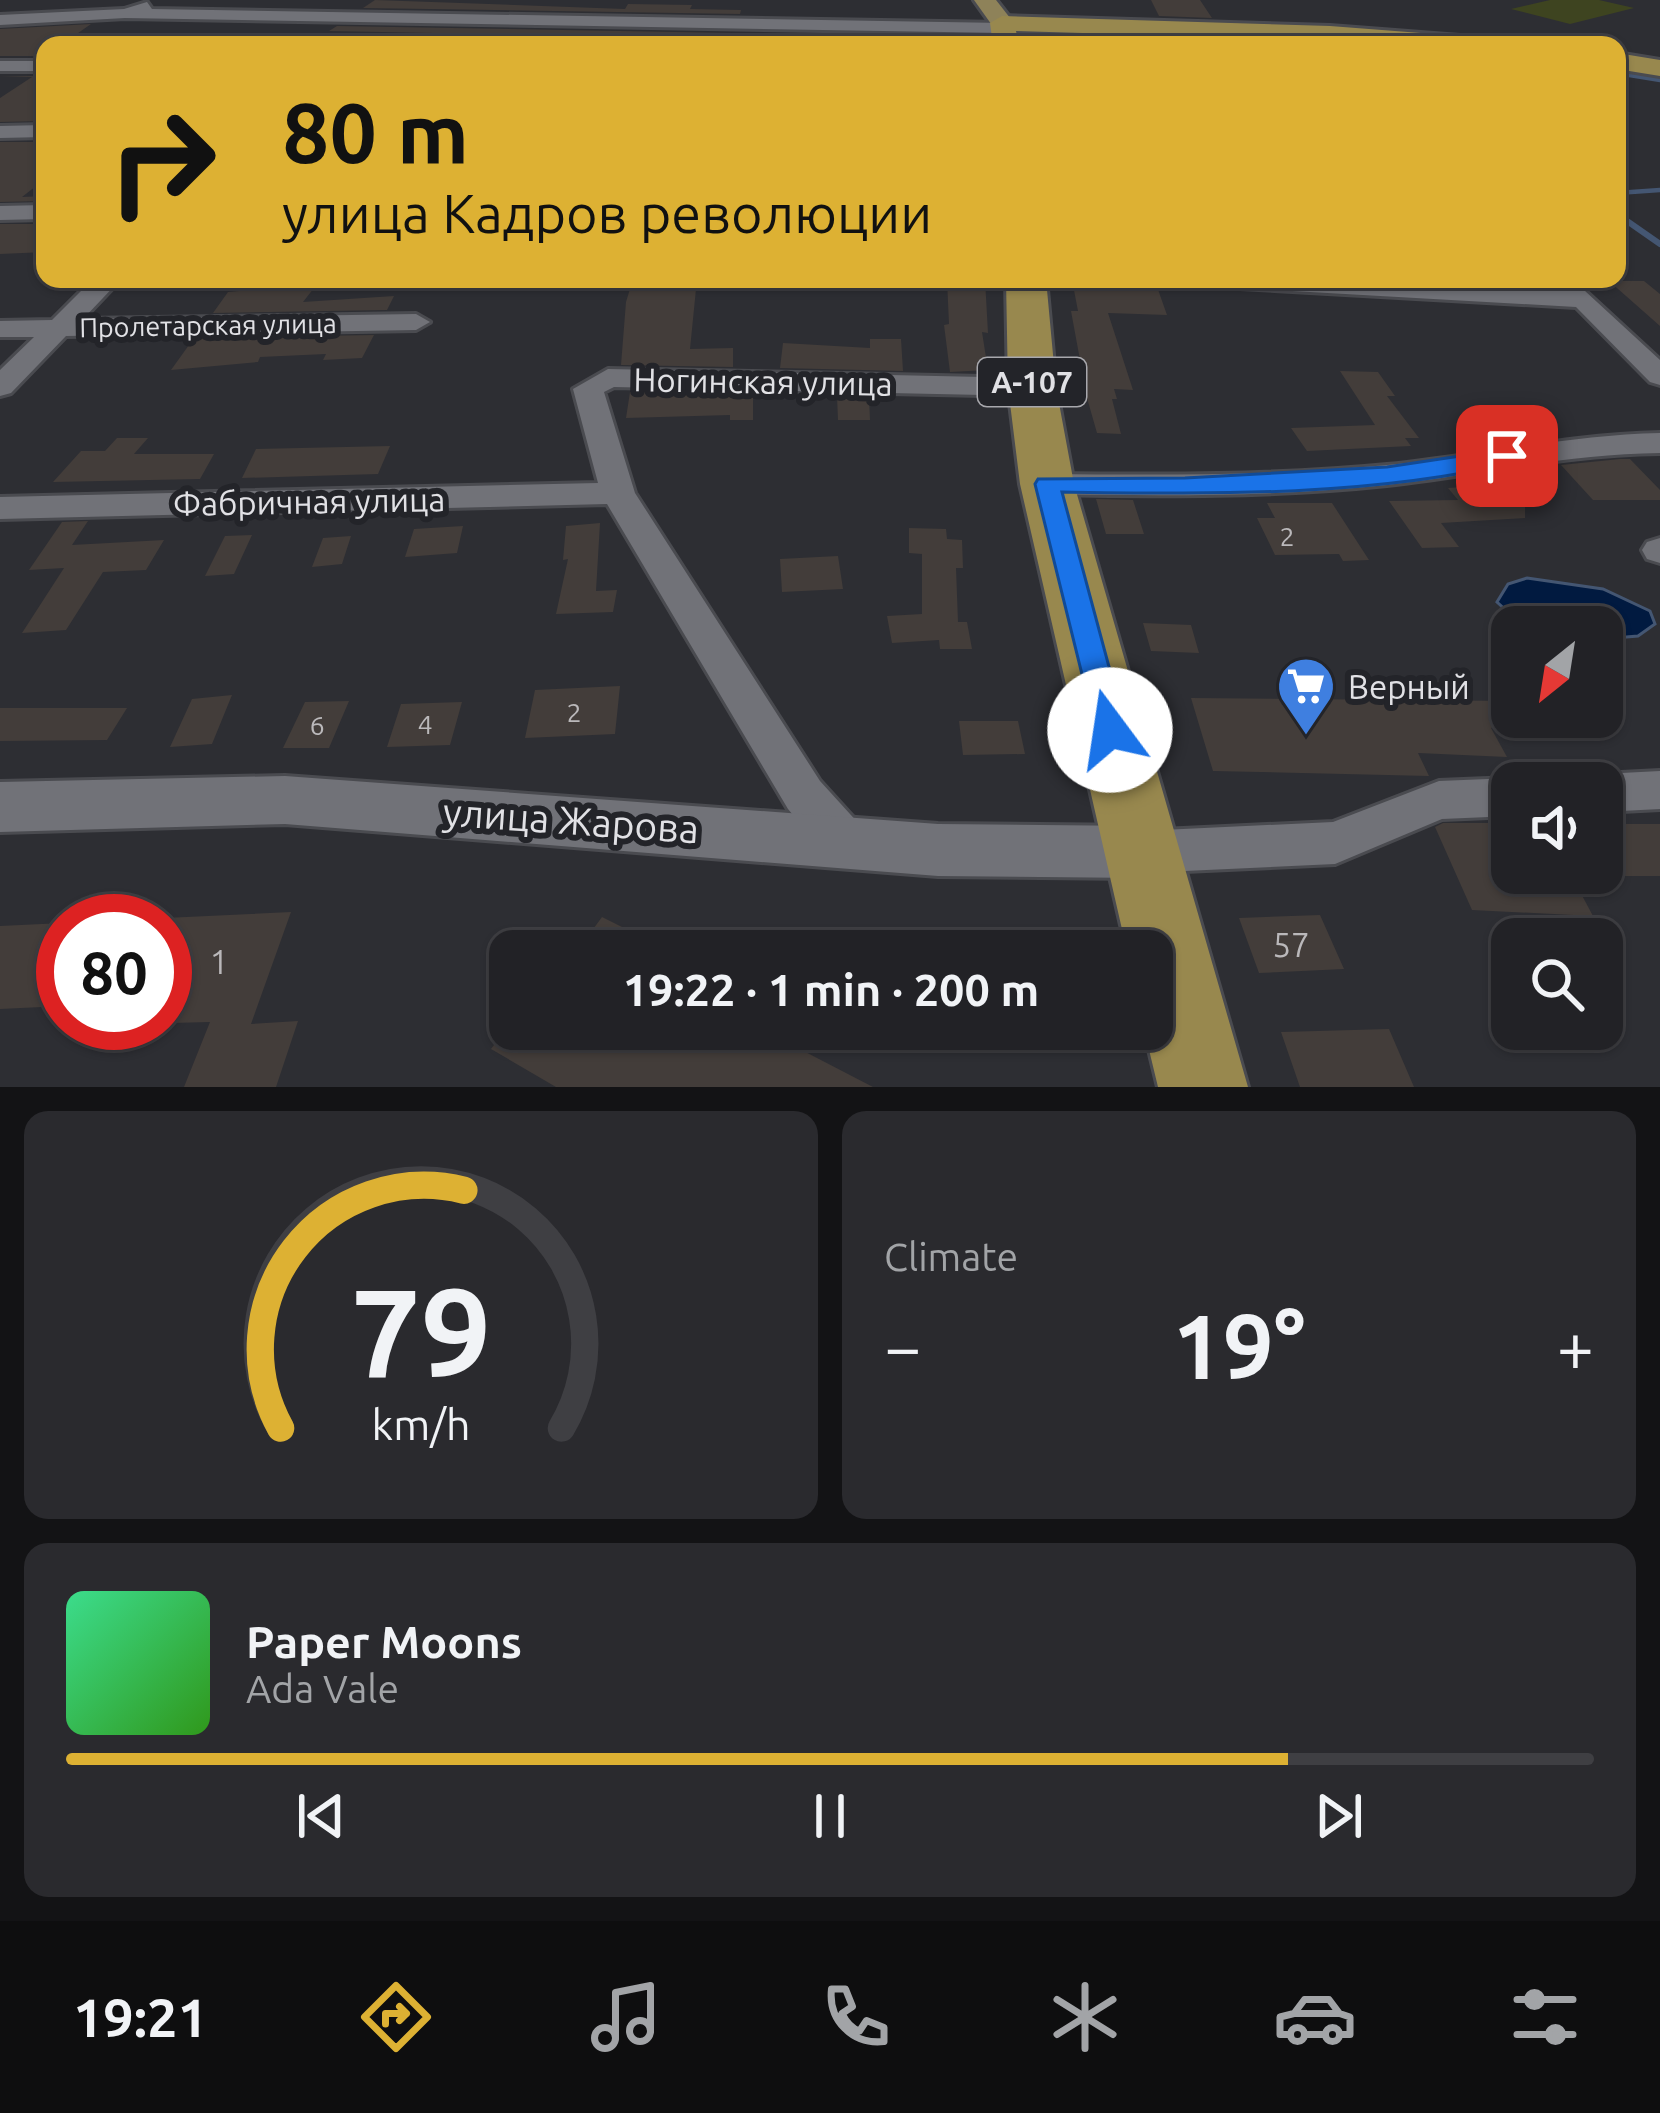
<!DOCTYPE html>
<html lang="en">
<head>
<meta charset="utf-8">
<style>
  :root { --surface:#222226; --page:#2a2a2e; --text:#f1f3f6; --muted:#a2a4a7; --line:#3f3f43; --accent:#ddb133 }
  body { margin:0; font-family:Ubuntu,sans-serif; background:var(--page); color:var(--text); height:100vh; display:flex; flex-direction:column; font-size:45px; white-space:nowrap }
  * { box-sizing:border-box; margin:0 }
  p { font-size:39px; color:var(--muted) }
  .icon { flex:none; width:66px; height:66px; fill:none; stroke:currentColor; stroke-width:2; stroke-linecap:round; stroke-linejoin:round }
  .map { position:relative; height:1087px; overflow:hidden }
  .side { display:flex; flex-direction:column; gap:24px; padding:24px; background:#131315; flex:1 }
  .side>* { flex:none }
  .hud { position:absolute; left:36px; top:36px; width:1590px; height:252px; border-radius:24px; box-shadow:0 3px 9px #0004,0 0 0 3px var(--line); background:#ddb133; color:#111; overflow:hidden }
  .needle { width:78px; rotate:210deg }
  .controls { position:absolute; left:1491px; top:606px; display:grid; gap:24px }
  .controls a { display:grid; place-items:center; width:132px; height:132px; border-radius:24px; background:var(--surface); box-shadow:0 3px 9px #0004,0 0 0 3px var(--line); font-size:60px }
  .speed { position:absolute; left:36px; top:894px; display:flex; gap:24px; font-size:60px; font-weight:700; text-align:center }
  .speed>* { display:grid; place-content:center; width:156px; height:156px; border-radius:50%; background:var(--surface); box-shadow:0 3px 9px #0004,0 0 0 3px var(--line); line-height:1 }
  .speed .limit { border:18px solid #d22; background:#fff; color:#111 }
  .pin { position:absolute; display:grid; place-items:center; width:102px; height:102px; color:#fff; margin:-51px; border-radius:24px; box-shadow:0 6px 18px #0006 }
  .me { position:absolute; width:132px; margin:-66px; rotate:346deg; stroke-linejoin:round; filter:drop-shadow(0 0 9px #0008) }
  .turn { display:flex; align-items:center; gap:42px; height:252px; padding:0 48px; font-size:54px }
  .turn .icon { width:156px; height:156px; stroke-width:2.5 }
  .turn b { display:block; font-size:84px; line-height:102px }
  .big { font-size:90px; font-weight:600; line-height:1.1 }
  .side .card { flex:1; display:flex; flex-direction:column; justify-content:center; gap:18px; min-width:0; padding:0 42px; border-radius:24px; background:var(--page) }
  .side .dial { align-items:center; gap:0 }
  .dial svg { height:312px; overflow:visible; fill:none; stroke:var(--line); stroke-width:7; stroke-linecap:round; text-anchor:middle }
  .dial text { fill:var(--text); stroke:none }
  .song { display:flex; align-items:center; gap:36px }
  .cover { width:144px; height:144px; border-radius:18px; background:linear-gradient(135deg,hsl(150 70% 55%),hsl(110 70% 35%)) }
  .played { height:12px; border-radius:6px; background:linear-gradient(90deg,var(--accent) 80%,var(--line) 80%) }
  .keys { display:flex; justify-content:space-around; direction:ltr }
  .heat { display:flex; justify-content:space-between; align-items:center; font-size:66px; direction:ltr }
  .side .tiles { flex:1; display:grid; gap:24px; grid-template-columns:1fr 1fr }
  .card:last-child { grid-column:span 2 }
  .trip { position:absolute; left:489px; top:930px; width:684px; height:120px; border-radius:24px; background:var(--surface); box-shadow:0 3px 9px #0004,0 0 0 3px var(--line); font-weight:600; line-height:120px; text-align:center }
  .tabs { display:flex; height:192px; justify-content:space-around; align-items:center; background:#0e0e0f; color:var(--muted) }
  .tabs .icon { width:84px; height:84px }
  .tabs .active { color:var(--accent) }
  .tabs b { font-size:54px; color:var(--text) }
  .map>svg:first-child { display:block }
  .green { fill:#3e4420 }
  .water { fill:#011a40; stroke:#445672; stroke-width:3 }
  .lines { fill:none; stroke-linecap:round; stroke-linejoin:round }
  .stream-far1 { stroke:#445672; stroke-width:4.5 }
  .stream { stroke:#445672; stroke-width:6 }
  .building { fill:#433d3a }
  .minor-casing { stroke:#4a4b50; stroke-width:6 }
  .tertiary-casing { stroke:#4a4b50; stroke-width:6 }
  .primary-casing { stroke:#4a4b50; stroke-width:6 }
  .trunk-casing { stroke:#4a4b50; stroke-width:6 }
  .minor { fill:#717278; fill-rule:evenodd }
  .tertiary { fill:#717278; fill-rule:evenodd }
  .primary { fill:#8e8259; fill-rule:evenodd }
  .trunk { fill:#98884e; fill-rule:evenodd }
  .route { fill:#1a73e8; stroke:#114b97; stroke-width:3 }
  .labels { text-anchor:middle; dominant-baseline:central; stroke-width:12; stroke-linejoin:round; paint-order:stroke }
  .far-street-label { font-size:27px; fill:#e1e1e5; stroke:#232429 }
  .number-label { font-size:27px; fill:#bab8ba }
  .shield { fill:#232429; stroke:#a8a8ad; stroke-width:3 }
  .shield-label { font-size:30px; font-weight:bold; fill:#e1e1e5 }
  .street-label { font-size:33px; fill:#e1e1e5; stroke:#232429 }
  .poi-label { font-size:33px; fill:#e1e1e5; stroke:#232429; text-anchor:start }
  .near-number-label { font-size:33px; fill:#bab8ba }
  .near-street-label { font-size:39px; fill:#e1e1e5; stroke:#232429 }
</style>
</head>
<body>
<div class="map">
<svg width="1660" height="1087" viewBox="0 0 1660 1087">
  <rect width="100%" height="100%" fill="#2d2e33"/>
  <path class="green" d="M1550,0H1599L1634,8L1570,24L1511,9Z"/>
  <path class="water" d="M1527,578L1603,589L1650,611L1655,624L1638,636L1602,639V627H1524L1497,602L1508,584Z"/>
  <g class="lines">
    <path class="stream-far1" d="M1617,73L1660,80
      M1617,193L1660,190"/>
    <path class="stream" d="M1617,214L1660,244"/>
  </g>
  <path class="building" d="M375,0L625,9L628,4L692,5L690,9L741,10L740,14L363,8Z
    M1151,0H1200L1212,18L1159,16Z
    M91,24L61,45H45V56H0V29Z
    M337,26L733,33L593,36L329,31Z
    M0,76H45V121L0,122V98L32,77Z
    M0,142H45V179L22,197L45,196V201L0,202Z
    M0,224H45V252L0,254Z
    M633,279H697L690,349L733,348V367L621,365L626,302Z
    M947,279H985L988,333L982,332L988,370L950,372L944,325L949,324Z
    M1090,279L1155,281L1167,315L1108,313L1133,390L1114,389L1117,399H1112L1121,434L1097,433L1087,398L1071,311H1078L1073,285L1091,286Z
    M1609,281H1644L1660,294V326Z
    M273,288H314L303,302L394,296L387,310L213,313L228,292Z
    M374,335L362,358L323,360L326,354L260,357L258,362L171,370L194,338Z
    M870,339H901L903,371L780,368L783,343L870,348Z
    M1340,371L1378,372L1395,396H1387L1419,438H1405L1411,446L1307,451L1291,428L1375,425Z
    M630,392L753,395V420H730V415L626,418Z
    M837,396L869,397L870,420H838Z
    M117,438H148L134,454H214L200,479L53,482L81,451H105Z
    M390,446L378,474L242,478L256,449Z
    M1620,459H1630L1660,490V500H1593L1561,465Z
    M1477,486L1488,499L1525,498V518L1441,523L1459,547L1422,548L1389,501L1458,500L1448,488Z
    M1096,499L1133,500L1144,534H1106Z
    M1267,503H1332L1369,560L1343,561L1339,554L1275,555L1257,518H1275Z
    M88,521L72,545L164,540L146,570L103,572L66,630L22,633L64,568L29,570L62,522Z
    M600,523L596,591L617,590L613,612L556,614L568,559L563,560L566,526Z
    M463,526L457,553L405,557L414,529Z
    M909,528L946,529L947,539L962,540L963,568H956L958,622H967L972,649H940L939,640L892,643L887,616L922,614V554L909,553Z
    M252,535L234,574L205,576L225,536Z
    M351,536L342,564L312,567L323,538Z
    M838,556L843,589L782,592L780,559Z
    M1143,623L1191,625L1199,653L1151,651Z
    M620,686L615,734L525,738L535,690Z
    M232,695L212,744L170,747L192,699Z
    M1191,698L1512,701V716L1491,728L1507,757L1418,753L1429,776L1213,771Z
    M349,701L329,748H283L305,702Z
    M462,702L450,745L387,747L401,704Z
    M0,708H127L107,740L0,741Z
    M959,721H1018L1025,754L963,755Z
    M1443,823H1512V873H1570L1593,916L1472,910L1435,827Z
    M1602,824H1660V876H1625L1602,840Z
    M291,912L251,1024L298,1021L276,1087H184L210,1022L171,1023L181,1000L165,1001V918Z
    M1320,915L1344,969L1259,973L1239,918Z
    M602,917L670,951H577Z
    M63,923V1006L0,1009V926Z
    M506,1029H761L873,1087H556L491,1049Z
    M1389,1029L1414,1087H1300L1281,1032Z"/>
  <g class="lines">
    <defs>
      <path id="minor" d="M147,2L152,9L1003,23L1011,28L1003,33L125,18L0,25V15L124,9Z
        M0,61H45V71H0Z
        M45,125V137L0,138V126Z
        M45,205V219L0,220V206Z
        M93,279H121L83,319L416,314L430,322L416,330L66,336L11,393L0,396V370L34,337H0V321L52,320Z
        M1209,279H1356L1559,291L1560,281L1572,279L1660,360V385L1650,382L1576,307L1222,287Z
        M608,369L1032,378L1047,387L1032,396L614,387L604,392L635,493L820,781L860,825L867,840L860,855L843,861L826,855L788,809L607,504L0,519V497L598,483L573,389Z
        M1660,433V453C1564,454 1480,475 1387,485C1274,497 1160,496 1047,494L1035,491L1030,484L1035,477L1047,474C1160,475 1274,476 1387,465C1479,456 1567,435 1660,433Z
        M1660,538V563L1647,559L1642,550L1647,542Z
        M1660,771V809L1602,812V783H1584L1602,774Z
        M1512,778L1527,783H1512V816L1442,819L1335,864L1141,873L1124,867L1117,852L1124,837L1141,831L1333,822L1439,781Z"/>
      <path id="tertiary" d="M285,776L938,824L1141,826L1162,833L1171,852L1162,871L1141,878L938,876L285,824L0,832V782Z"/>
      <path id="primary" d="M974,0H996L1014,23L1002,30L994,28Z"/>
      <path id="trunk" d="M1002,16L1330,26L1473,37L1486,45L1016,31L1019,45H993L990,23Z
        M1617,53L1660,60V76L1617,69Z
        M1006,279H1046L1056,387L1074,484L1248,1087H1158L1144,1029H1152V951H1127L1020,484L1008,387Z"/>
    </defs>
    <use href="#minor" class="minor-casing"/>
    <use href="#tertiary" class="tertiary-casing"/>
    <use href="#primary" class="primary-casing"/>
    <use href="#trunk" class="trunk-casing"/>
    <use href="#minor" class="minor"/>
    <use href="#tertiary" class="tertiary"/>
    <use href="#primary" class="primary"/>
    <use href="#trunk" class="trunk"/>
  </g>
  <path class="route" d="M1507,449L1516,451L1519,456L1516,462C1370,497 1211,494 1062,492L1126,730L1121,739L1110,743L1098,739L1035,484L1038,479L1185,478L1387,467Z"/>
  <defs>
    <symbol id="supermarket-pin" viewBox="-11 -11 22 30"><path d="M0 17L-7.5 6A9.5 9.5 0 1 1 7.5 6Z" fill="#3f7fe0" stroke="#232429"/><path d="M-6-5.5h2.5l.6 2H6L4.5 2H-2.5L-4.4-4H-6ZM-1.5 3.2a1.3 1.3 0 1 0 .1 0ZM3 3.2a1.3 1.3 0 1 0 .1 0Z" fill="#fff"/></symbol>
  </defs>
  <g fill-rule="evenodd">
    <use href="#supermarket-pin" x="1273" y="653" width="66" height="90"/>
  </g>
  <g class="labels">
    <g class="far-street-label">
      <text transform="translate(208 325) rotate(-1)">Пролетарская улица</text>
    </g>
    <g class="number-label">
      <text x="1287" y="536">2</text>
      <text x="574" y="712">2</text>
      <text x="425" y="724">4</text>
      <text x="317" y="725">6</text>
    </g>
    <rect class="shield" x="978" y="358" width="108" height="48" rx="9"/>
    <g class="shield-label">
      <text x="1032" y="382">А-107</text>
    </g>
    <g class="street-label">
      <text transform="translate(763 381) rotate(1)">Ногинская улица</text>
      <text transform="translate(309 501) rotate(-1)">Фабричная улица</text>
    </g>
    <g class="poi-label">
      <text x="1348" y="686">Верный</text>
    </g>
    <g class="near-number-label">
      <text x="1291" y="944">57</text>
      <text x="219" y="961">1</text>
    </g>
    <g class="near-street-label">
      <text transform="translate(571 820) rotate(4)">улица Жарова</text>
    </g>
  </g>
</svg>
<div class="controls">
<a><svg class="needle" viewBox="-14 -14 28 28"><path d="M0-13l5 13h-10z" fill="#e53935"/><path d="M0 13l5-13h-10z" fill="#a2a4a7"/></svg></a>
<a><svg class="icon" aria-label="sound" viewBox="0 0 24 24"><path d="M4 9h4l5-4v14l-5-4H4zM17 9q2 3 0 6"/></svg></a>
<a><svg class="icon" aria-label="search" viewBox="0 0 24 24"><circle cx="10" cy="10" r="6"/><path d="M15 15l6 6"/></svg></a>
</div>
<div class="speed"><div class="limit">80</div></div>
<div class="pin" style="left:1507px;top:456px;background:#d93025"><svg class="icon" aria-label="arrive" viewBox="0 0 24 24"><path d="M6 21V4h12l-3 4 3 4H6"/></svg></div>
<svg class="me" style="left:1110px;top:730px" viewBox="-20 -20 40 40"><circle r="19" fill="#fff"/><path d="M0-13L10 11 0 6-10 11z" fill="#1a73e8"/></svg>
<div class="trip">19:22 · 1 min · 200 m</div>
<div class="hud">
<div class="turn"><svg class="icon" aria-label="right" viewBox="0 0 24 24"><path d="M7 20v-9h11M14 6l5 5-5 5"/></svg><div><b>80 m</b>улица Кадров революции</div></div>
</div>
</div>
<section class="side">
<div class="tiles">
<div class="card dial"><svg viewBox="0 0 100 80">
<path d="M14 69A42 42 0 1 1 86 69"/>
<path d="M14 69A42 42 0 0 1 61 8" stroke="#ddb133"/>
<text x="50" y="56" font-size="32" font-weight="700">79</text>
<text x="50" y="72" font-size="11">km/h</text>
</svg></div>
<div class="card"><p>Climate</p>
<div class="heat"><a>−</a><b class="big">19°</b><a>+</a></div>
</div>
<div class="card">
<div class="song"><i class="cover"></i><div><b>Paper Moons</b><p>Ada Vale</p></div></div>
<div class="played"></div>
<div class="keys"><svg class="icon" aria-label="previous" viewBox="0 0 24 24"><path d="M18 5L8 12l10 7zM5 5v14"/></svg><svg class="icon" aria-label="pause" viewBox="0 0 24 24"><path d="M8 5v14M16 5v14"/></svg><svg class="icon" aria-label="next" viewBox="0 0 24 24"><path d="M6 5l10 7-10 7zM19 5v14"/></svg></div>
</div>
</div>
</section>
<nav class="tabs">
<b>19:21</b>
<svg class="icon active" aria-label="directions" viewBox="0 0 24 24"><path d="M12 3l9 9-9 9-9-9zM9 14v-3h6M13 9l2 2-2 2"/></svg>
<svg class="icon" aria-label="music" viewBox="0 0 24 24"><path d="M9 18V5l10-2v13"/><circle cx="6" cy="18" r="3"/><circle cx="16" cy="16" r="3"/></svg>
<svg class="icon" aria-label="phone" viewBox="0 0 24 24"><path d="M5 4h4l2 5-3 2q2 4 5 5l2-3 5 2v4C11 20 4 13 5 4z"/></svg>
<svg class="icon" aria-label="climate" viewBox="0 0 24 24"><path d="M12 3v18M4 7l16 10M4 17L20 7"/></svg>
<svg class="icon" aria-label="car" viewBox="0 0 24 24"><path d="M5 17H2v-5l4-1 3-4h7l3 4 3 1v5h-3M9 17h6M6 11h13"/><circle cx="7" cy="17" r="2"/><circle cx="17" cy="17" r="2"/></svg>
<svg class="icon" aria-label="filters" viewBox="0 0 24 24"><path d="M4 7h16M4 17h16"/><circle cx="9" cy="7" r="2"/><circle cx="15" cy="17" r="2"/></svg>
</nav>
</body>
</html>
